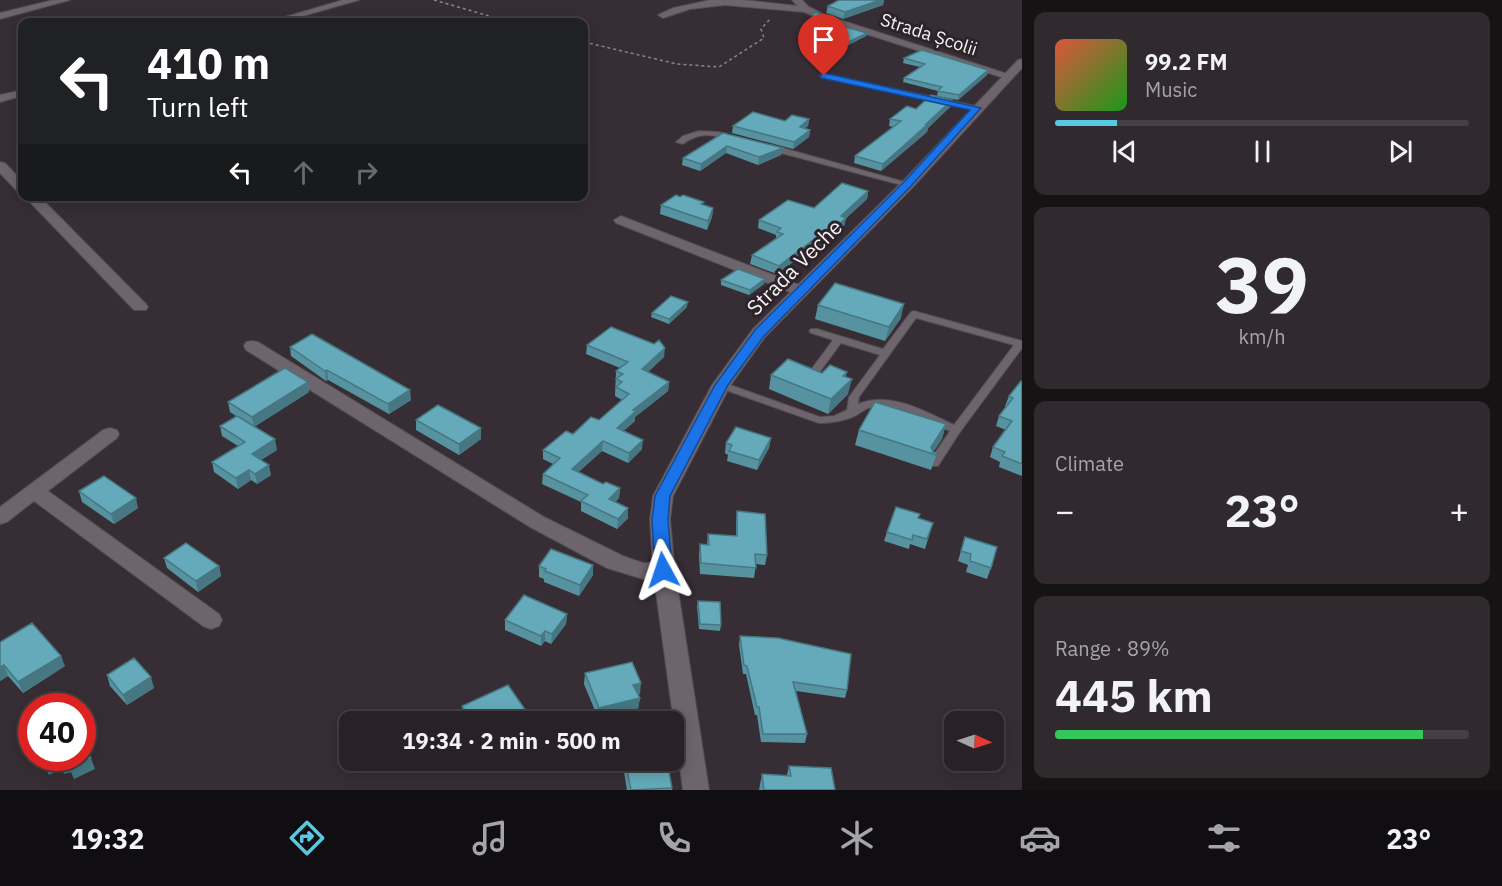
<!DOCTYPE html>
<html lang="en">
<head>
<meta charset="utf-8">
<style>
  :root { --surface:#282227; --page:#302a2f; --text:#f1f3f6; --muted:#a5a4a7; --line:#443f44; --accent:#57c9e2 }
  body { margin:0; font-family:"IBM Plex Sans",sans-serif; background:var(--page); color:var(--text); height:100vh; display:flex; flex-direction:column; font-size:22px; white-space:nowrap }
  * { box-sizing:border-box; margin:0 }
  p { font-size:20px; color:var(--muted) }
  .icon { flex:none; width:33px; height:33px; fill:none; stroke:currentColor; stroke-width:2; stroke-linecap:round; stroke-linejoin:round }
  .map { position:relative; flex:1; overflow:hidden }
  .drawer { display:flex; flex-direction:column; gap:12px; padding:12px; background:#161315; width:480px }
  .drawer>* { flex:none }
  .hud { position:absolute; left:18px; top:18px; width:570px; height:183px; border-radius:12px; box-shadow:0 3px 15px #0003,0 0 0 2px var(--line); background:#202124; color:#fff; overflow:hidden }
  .needle { width:39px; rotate:93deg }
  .fabs { position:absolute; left:944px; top:711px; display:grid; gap:12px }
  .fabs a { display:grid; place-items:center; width:60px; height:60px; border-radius:12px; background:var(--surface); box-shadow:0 3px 15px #0003,0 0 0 2px var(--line); font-size:30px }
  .speed { position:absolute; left:18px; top:693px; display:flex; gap:12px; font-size:30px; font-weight:700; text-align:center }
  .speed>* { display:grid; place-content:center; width:78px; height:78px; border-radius:50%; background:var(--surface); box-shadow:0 3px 15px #0003,0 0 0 2px var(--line); line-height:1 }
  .speed .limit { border:9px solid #d22; background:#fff; color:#111 }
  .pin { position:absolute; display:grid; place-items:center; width:51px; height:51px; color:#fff; margin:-62px -26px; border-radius:50% 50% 50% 0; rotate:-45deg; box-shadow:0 0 6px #0007 }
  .pin .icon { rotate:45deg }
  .me { position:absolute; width:66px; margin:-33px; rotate:355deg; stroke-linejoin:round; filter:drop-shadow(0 0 4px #0008) }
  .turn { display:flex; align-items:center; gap:21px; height:126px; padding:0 30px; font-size:27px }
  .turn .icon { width:78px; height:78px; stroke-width:2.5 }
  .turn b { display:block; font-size:42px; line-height:51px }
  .lanes { display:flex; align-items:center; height:57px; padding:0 30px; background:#0003; justify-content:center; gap:30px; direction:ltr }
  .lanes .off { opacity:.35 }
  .big { font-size:45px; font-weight:700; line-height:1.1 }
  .drawer .card { flex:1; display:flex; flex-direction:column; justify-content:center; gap:9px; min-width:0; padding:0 21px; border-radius:12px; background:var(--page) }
  .drawer .dial { align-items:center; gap:0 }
  .dial b { font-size:78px; line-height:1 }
  .song { display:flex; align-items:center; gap:18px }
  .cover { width:72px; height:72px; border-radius:9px; background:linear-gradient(135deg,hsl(10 70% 55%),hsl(120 70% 35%)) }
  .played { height:6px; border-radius:3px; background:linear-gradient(90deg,var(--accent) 15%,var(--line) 15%) }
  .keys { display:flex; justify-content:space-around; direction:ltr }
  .heat { display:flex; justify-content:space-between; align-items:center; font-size:33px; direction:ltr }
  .charge { height:9px; border-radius:4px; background:linear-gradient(90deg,#34c759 89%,var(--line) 0) }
  .trip { position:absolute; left:339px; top:711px; width:345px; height:60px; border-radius:12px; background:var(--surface); box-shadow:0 3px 15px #0003,0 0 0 2px var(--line); font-weight:700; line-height:60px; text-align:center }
  .menu { display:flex; height:96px; justify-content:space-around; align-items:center; background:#100e10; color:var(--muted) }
  .menu .icon { width:42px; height:42px }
  .menu .current { color:var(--accent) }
  .menu b { font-size:27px; color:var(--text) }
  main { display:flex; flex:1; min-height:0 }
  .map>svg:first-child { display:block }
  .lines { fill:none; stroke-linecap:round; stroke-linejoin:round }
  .lane-casing { stroke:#514b50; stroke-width:2 }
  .street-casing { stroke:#514b50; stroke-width:2 }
  .secondary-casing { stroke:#514b50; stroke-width:2 }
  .path { stroke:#8b8589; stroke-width:1.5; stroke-dasharray:3 3; stroke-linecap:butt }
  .lane { fill:#6e656c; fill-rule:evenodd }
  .street { fill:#6e656c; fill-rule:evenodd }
  .secondary { fill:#6e656c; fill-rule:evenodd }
  .wall { fill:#5692a0 }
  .shaded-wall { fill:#467782 }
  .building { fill:#64aaba; stroke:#467782; stroke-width:1.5 }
  .route { fill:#1a73e8; stroke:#114b97; stroke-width:1.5 }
  .labels { text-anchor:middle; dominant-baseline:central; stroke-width:6; stroke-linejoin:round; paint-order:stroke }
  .far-street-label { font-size:18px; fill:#f6f1f4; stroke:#2c242a }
  .street-label { font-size:21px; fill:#f6f1f4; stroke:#2c242a }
</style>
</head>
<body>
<main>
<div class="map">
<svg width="1022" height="790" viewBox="0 0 1022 790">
  <rect width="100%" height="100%" fill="#362e34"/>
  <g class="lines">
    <defs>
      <path id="lane" d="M823,74L976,106L979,108L976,110L821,77L820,76Z
        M699,131L719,132L737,138L733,140C715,135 699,131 683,144L676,142L683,136Z
        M766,145H772L912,184L908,186H905L766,149Z
        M914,311L1022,341V348L960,432L938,466H930L928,463L950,431C929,422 893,400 871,407C865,409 860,413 855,416C844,421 831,423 819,423L717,387L716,385L717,383H725L820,417L834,416L847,410L849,397L880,355L841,343L819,373H811L810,371L833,340L811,333L809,331L811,329H817L883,349L911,312ZM916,318L1014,345L954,425C924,411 891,391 858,404L859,397Z"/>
      <path id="street" d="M53,0H70L0,19V13Z
        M343,0H359L282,22H268Z
        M710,0H744L798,6L792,0H802L809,7L828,16L1014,76L1012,78H1004L822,20L804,12L725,5L690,9L663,18L658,15L673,8Z
        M22,90V96L0,102V95Z
        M0,162L5,163L22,181V192L17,191L0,173Z
        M24,196H39L146,304L148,307L146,310H134Z
        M621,216L807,288L809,291L801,296L795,294L616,223L614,220Z
        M252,341L258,342L544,517L623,556L643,563L664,562L672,564L675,570L672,576L643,579L607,568L530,527L246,350L244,346L246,342Z
        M110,428L117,430L119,434L117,438L48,491L219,614L222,620L219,626L211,629L203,626L34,501L7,522L0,524V507L103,430Z"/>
      <path id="secondary" d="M1022,59V68L913,187L765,337L730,386L673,496L670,520L675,570L709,790H683L653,570L650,520L653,496L712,385L753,329L903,181L1018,60Z"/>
    </defs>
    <use href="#lane" class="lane-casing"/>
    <use href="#street" class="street-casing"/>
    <use href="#secondary" class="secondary-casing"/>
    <path class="path" d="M434,0L510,22
      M584,42L677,64L719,67L764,38L761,29L771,18"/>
    <use href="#lane" class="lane"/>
    <use href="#street" class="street"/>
    <use href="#secondary" class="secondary"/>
  </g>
  <path class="wall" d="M839,0H884L883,5L843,19L826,13L828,6Z
    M812,14L829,17L828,22L867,33L866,36L829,55L806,48L809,32L815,28L811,21Z
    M904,58L988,70L987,75L958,100L937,96L938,91L903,82L904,78L920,67L903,63Z
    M950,107L928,128L927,132L881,171L854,163L855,156L893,127L889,126L890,119L916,109Z
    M809,119L808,126L805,128L810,130L809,137L793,149L732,133L733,126L785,121Z
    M723,133L783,148L781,155L758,165L726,153L700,171L682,165L683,158Z
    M868,191L867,199L846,218L844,226L818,250L812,248L777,274L750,264L752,255L776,238V235L758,228L759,220L814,208Z
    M661,205H704L713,208L712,217L707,230L660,214Z
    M721,280L764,284L749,295L721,285Z
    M818,305L901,318L885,341L815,319Z
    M687,307L669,324L651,317L652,313Z
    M587,345L664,357L648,372L669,382L668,391L635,417V421L623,431L642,449L628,463L602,451L578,472L603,484L620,488L619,498L615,502L628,518L617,529L581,511V502L542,484L543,474L553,464L543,459V450L599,420L622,400L615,396L616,371L620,368L586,354Z
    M290,347L411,400L389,414L328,380L326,381L291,356Z
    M822,373L846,377L848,394L828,414L769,389L771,375Z
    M1022,381V476L999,467L1000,462L990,457L993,447L1006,430L996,426L999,416L1006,407L1005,406L1009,396Z
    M308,382L309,392L254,427L277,450L261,460L271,475L257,484L251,480L238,489L214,472L212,462L238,446L222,436L220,426L236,416L230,412L228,402Z
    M416,420L481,428V439L459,455L416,430Z
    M946,424L942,439L933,452L937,453L931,470L855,445L859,430Z
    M771,438L769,448L757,470L727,461L728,455L725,453L726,443Z
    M79,491L138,508L114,524L82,502Z
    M737,511L767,555L765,565L756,564L754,578L700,574L699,555L700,544H707L708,534L736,536V521Z
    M918,518L933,523L925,549L910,544L909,549L884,541L887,532Z
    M965,537L991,568L987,579L966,572L968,565L958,561Z
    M164,558L219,566L221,576L198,592L167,568Z
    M593,565V575L579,596L544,582V579L539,577V566Z
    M698,601L721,625L720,631L699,629L697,606Z
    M567,614L566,624L551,644L545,641L541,646L505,630V620Z
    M740,636L847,690L845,698L796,691L807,734L805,743L761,742L757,715H755L746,674H743L739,645Z
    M0,642L65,666L23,693L8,676L0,681Z
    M585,673L640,694H638L640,698L638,709L598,718L584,684Z
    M107,675L154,688L127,705L110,686Z
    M462,706L531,718V722H465L462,717Z
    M622,760H667L672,788V790H627Z
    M789,766L835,790H759L762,774L787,775Z"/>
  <path class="shaded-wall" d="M880,0H884L883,5L843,19L845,12Z
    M829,17L827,24L815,28L816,21Z
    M867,33L866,36L829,55L830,51Z
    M988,70L987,75L958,100L959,95Z
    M952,100L950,107L928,128L927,132L881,171L883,164Z
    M809,119L808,126L799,133L800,127Z
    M810,130L809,137L793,149L794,142Z
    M727,146L726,153L700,171L701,164Z
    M783,148L781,155L758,165L759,157Z
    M868,191L867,199L839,225L841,216Z
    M713,208L712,217L707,230L708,221Z
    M846,218L844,226L818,250L819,242Z
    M813,240L812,248L777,274L779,266Z
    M765,279L764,284L749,295L750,290Z
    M688,302L687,307L669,324V319Z
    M904,304L901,318L885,341L889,327Z
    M665,348L664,357L641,378L642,369Z
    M327,370L328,380L326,381L325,371Z
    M847,372L844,387L852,379L848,394L828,414L831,399L843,376Z
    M308,382L309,392L254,427L252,417Z
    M669,382L668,391L635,417V421L616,438L617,428L633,410Z
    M410,390L411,400L389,414L388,404Z
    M946,424L942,439L932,454L931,447Z
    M481,428V439L459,455V444Z
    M771,438L769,448L757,470L759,460Z
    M275,439L277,450L254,464L252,454Z
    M643,440L642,449L628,463L629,453Z
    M603,441L602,451L571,479L572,469Z
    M269,465L271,475L257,484L255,474Z
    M249,470L251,480L238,489L236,478Z
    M620,488L619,498L609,509V499Z
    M136,498L138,508L114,524L111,514Z
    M628,508V518L617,529L618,519Z
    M593,565V575L579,596L580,585Z
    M219,566L221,576L198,592L196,581Z
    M567,614L566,624L551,644L552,634Z
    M545,631V641L541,646V636Z
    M61,656L65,666L23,693L18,682Z
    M4,665L8,676L0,681V667Z
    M151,677L154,688L127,705L123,695Z
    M641,683L640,694L632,695L633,685Z
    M640,698L638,709L598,718L599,708Z
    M58,758L66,761L91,758L95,769L74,779L71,772L64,774L62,768L49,775L44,764Z"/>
  <path class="building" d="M839,0H880L845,12L828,6Z
    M816,12L829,17L816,21L812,14Z
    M827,22L867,33L830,51L806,45L809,32Z
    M922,50L988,70L959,95L938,91L942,87L904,78L925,64L904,58Z
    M931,95L952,100L926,124H928L883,164L855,156L901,121L890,119L907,106L916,109Z
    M753,112L785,121L792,115L809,119L800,127L810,130L794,142L733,126Z
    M723,133L783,148L759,157L727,146L701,164L683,158Z
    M842,183L868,191L841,216L846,218L819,242L813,240L779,266L752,255L783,234L777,232L781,228L759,220L788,200L814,208Z
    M676,195L680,197L683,195L704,202L701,204L713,208L708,221L661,205Z
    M738,269L765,279L750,290L721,280Z
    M835,283L904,304L889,327L818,305Z
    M671,296L688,302L669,319L652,313Z
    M611,327L654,344L659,340L665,348L642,369L669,382L633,410L636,411L617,428L643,440L629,453L603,441L572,469L603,484L606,482L620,488L609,499L628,508L618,519L581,501L588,495L543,474L560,458L543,450L566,431L573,434L591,417L599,420L629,394L616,387L622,382L616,379L623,374L616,371L628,362L587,345Z
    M312,334L410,390L388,404L327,370L325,371L290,347Z
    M788,359L822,373L830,365L847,372L843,376L852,379L831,399L771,375Z
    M285,368L308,382L252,417L228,402Z
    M1021,381H1022V464L1002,456L1005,452L993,447L1012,421L999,416L1013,398L1009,396Z
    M875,402L946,424L931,447L933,452L937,453L936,455L859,430Z
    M438,405L481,428L459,444L416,420Z
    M237,416L275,439L252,454L269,465L255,474L249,470L236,478L212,462L245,442L220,426Z
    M736,427L771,438L759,460L729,451L732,445L726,443Z
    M104,476L136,498L111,514L79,491Z
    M896,507L920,514L918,518L933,523L927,539L913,535L912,540L887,532Z
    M737,511L765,514L767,555L755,554L756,568L701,563L700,544L709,545L708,534L737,536Z
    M965,537L997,547L991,568L970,561L971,554L961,551Z
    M186,543L219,566L196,581L164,558Z
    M551,549L593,565L580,585L545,571L546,569L539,566Z
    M524,595L567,614L552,634L545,631L541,636L505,620Z
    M698,601L720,602L721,625L700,624Z
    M32,623L61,656L18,682L4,665L0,667V642Z
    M740,636L778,638L851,654L847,690L793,682L807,734H763L759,707H757L747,666L744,665Z
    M134,658L151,677L123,695L107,675Z
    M632,662L641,683L633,685L640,698L599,708L585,673Z
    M508,685L531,718L523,722H472L462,706Z
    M82,739L91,758L69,768L66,761L60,764L58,758L44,764L42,758H82Z
    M625,760H667L672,788L631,790Z
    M789,766L831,768L835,790H764L762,774L791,776Z"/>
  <path class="route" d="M824,73L981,108L911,186L764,336L728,385L670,496L668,520L672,570L669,575H658L655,570L652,520L655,496L715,385L755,330L904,182L970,110L821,78V74Z"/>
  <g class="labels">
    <g class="far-street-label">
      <text transform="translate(929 34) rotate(18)">Strada Școlii</text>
    </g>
    <g class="street-label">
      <text transform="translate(794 267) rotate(-45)">Strada Veche</text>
    </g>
  </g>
</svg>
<div class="fabs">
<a><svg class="needle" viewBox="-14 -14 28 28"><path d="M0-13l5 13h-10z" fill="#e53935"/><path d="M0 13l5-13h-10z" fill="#a5a4a7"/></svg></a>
</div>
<div class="speed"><div class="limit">40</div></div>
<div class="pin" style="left:824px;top:76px;background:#d93025"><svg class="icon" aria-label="arrive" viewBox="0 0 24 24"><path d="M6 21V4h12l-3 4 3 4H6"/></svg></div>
<svg class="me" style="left:663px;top:570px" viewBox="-20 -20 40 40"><path d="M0-17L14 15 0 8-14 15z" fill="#1a73e8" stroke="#fff" stroke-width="4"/></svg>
<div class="trip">19:34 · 2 min · 500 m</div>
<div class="hud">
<div class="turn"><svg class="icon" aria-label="left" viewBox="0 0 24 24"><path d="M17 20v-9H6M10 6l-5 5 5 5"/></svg><div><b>410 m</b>Turn left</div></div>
<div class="lanes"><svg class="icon" aria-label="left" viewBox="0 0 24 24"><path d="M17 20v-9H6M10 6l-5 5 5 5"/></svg><svg class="icon off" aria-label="ahead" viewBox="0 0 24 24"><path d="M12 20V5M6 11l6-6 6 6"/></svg><svg class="icon off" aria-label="right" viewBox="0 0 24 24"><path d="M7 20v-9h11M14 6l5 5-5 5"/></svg></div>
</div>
</div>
<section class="drawer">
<div class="card">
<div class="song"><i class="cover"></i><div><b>99.2 FM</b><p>Music</p></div></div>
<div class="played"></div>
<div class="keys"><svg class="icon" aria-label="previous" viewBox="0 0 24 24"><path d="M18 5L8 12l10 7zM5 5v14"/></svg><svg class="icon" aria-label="pause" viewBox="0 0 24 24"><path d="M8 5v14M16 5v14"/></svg><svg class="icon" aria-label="next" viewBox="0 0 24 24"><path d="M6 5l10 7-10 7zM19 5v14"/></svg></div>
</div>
<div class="card dial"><b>39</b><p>km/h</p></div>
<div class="card"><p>Climate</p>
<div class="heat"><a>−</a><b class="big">23°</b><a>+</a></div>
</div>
<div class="card"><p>Range · 89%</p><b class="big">445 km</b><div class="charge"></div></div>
</section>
</main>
<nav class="menu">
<b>19:32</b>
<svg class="icon current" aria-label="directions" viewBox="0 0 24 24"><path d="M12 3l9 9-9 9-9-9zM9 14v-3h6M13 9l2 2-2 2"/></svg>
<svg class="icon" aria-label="music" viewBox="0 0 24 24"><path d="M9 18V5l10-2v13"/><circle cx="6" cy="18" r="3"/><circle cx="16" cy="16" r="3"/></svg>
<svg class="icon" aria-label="phone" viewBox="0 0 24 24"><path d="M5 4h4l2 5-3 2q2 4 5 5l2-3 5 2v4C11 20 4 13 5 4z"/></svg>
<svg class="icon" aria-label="climate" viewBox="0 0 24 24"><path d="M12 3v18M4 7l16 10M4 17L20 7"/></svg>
<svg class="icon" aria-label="car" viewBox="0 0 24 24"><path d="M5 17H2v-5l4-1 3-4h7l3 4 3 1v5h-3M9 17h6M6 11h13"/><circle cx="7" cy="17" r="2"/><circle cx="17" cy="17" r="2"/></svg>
<svg class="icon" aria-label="filters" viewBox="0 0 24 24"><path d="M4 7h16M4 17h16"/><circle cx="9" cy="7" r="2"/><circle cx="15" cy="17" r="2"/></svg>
<b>23°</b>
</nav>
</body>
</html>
